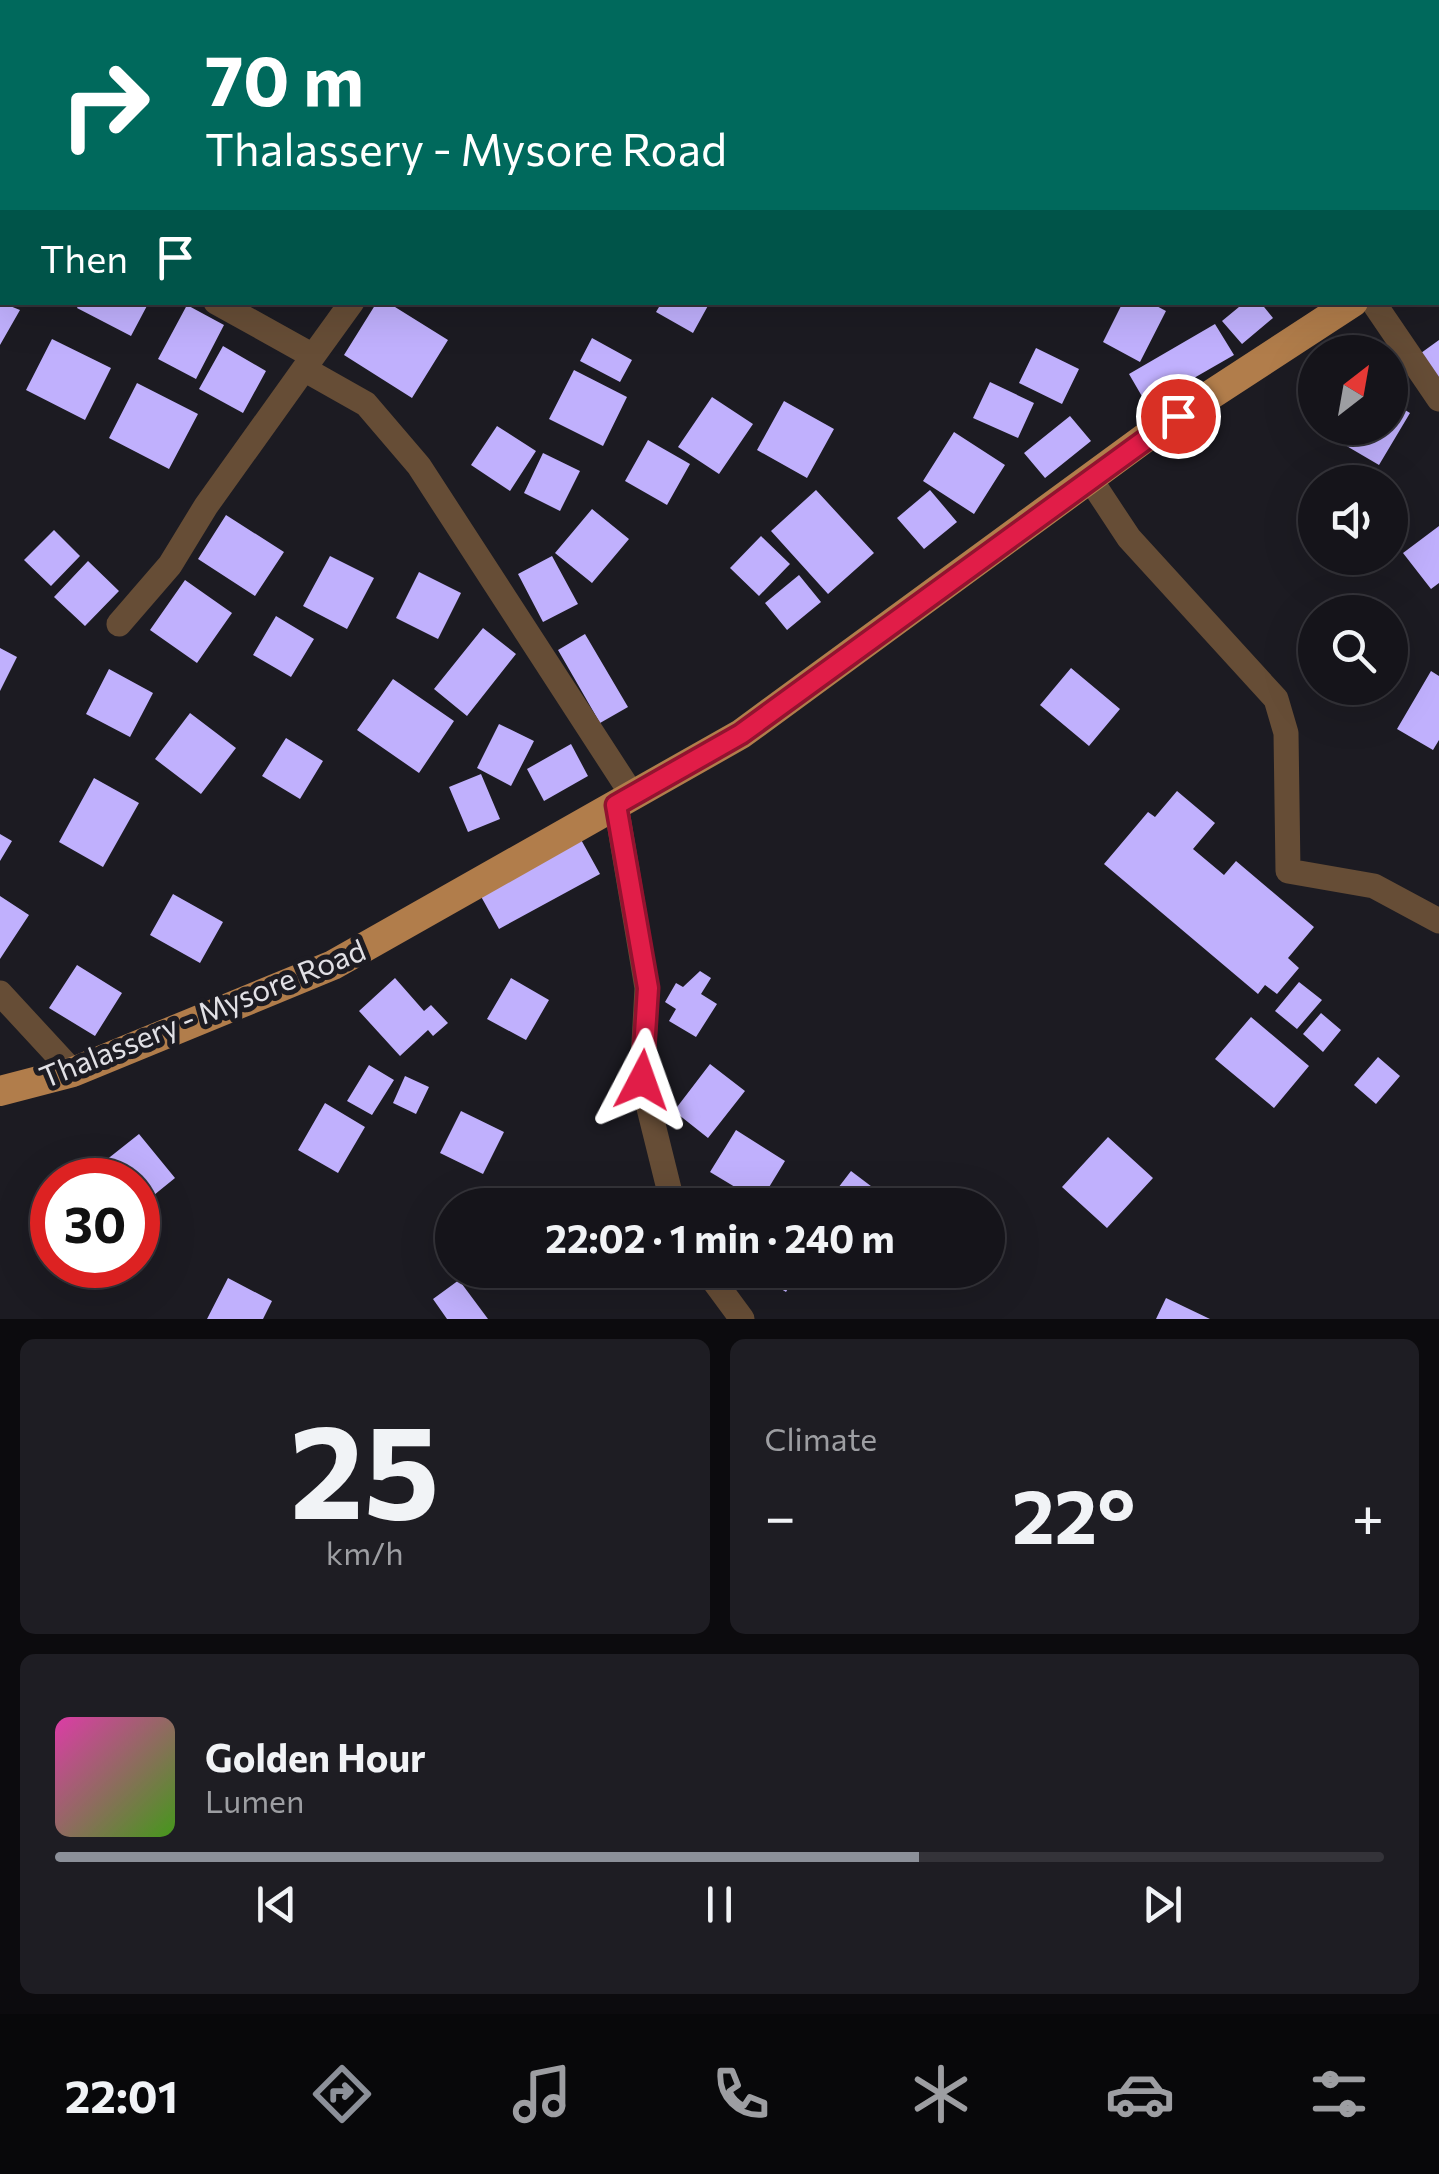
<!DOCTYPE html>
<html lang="en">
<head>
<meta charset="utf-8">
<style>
  :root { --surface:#15141a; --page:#1e1d23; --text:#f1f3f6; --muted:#9d9ea2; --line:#343339; --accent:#8c9099 }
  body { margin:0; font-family:Commissioner,sans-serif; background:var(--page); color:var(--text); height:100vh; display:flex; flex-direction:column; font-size:38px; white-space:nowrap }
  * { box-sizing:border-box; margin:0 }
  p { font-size:32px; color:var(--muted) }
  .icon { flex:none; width:55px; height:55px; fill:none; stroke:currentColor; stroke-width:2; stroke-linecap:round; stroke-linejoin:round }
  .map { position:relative; height:1319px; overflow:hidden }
  .sheet { display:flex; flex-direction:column; gap:20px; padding:20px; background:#0c0b0e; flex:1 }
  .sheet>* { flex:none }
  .guide { position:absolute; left:0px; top:0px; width:1440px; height:305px; box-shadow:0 10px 40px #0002,0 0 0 2px var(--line); background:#00695c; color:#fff; overflow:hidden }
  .needle { width:65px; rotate:31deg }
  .tools { position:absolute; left:1298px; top:335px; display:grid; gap:20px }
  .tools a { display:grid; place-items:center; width:110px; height:110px; border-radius:50%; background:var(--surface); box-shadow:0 10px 40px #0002,0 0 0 2px var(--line); font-size:50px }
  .speed { position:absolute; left:30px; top:1158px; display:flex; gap:20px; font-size:50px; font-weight:700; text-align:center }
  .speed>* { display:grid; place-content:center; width:130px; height:130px; border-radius:50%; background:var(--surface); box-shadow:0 10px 40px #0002,0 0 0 2px var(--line); line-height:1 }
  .speed .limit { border:15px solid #d22; background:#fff; color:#111 }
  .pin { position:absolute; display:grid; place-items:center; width:85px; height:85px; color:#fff; margin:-42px; border:5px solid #fff; border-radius:50%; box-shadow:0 2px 10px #0007 }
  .me { position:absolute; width:110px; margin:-55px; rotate:4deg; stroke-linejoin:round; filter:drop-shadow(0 0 8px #0008) }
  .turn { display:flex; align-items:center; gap:35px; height:210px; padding:0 40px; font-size:45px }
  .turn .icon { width:130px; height:130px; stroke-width:2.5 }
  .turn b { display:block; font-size:70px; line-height:85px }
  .then { display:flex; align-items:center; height:95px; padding:0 40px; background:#0003; gap:20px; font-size:38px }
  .big { font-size:75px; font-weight:700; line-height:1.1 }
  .sheet .widget { flex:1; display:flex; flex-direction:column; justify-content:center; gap:15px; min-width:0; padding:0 35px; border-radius:15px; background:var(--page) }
  .sheet .dial { align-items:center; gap:0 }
  .dial b { font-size:130px; line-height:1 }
  .song { display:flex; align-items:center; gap:30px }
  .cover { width:120px; height:120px; border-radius:15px; background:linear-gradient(135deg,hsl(320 70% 55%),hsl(100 70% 35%)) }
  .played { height:10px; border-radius:5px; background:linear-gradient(90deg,var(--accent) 65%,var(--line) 65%) }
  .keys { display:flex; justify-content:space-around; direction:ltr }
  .heat { display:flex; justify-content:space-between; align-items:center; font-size:55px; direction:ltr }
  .sheet .tiles { flex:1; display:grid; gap:20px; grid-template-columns:1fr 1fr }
  .widget:last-child { grid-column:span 2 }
  .trip { position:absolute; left:435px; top:1188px; width:570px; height:100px; border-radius:50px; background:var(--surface); box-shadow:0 10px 40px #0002,0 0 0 2px var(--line); font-weight:700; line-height:100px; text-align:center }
  .tab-bar { display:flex; height:160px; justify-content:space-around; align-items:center; background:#08080a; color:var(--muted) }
  .tab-bar .icon { width:70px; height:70px }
  .tab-bar .active { color:var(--accent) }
  .tab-bar b { font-size:45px; color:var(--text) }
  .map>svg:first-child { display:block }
  .building { fill:#c0b0fd }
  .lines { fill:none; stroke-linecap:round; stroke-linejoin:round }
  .street { stroke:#664d36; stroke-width:25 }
  .primary { stroke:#b17d4b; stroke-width:30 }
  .route-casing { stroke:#92132f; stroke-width:25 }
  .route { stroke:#e11d48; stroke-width:18 }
  .labels { text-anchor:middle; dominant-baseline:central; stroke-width:10; stroke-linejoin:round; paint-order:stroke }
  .street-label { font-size:30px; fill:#e1e0e5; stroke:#1c1b22 }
</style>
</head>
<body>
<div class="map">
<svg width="1439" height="1319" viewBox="0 0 1439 1319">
  <rect width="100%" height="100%" fill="#1c1b22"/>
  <path class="building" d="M0,302L20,310L0,345Z
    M80,302H149L131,336L77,308Z
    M377,302H387L448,340L412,398L344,355Z
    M662,302H710L693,333L656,312Z
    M1123,302H1149L1166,311L1140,362L1103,342Z
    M1245,302H1260L1273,318L1242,344L1222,321Z
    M187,305L224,325L196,379L158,359Z
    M1215,324L1234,355L1147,405L1129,374Z
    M592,338L632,360L620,382L580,361Z
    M52,339L111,368L85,420L26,390Z
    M1439,340V379L1421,353Z
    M223,346L266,371L243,413L199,389Z
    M1036,348L1079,369L1062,404L1019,383Z
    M574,370L627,397L603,446L549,419Z
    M990,382L1034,403L1018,438L973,418Z
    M137,383L198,414L169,469L109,438Z
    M712,397L753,424L719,474L678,447Z
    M784,401L834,429L807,478L757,450Z
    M1390,401L1410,413L1379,465L1321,431L1390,428Z
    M1070,416L1091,441L1045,478L1024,453Z
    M497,426L536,451L510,491L471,465Z
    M954,432L1005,465L974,514L923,481Z
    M648,440L690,464L667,505L625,481Z
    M543,453L580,471L560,511L524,493Z
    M816,490L874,553L828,594L771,531Z
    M930,490L957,522L924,549L897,518Z
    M592,509L629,539L592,583L555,553Z
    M226,515L284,552L255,596L198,559Z
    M1439,526V583L1431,589L1403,553Z
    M54,530L80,556L51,586L24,560Z
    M761,536L790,564L759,596L730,568Z
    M330,556L374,578L347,629L303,606Z
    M552,556L578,604L543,622L518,574Z
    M88,561L119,591L85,626L54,597Z
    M419,572L461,593L438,639L396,618Z
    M799,575L821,602L787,630L765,603Z
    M185,580L232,613L197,663L150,630Z
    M276,616L314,639L291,677L253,655Z
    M483,628L516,654L467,716L434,689Z
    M585,634L628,707L600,723L558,650Z
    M0,648L17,657L0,691Z
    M1071,668L1120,709L1089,746L1040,705Z
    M109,669L153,693L130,737L86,714Z
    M1431,671L1439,676V740L1433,750L1397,729Z
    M393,679L454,721L419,773L357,730Z
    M190,713L236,748L201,794L155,759Z
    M499,724L534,741L511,786L477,768Z
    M286,738L323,761L300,799L262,776Z
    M571,744L588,776L544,801L527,769Z
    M481,774L500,819L468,832L449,787Z
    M94,778L139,803L103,867L59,842Z
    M1177,791L1215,823L1193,849L1224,875L1236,861L1314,927L1288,958L1299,968L1277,994L1265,985L1258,994L1104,864L1148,812L1155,817Z
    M0,834L12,841L0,861Z
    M579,836L600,874L499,929L478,891Z
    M173,894L223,922L200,963L150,935Z
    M0,896L29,915L0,959Z
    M77,965L122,993L95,1036L49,1008Z
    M700,971L711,978L701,994L717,1004L696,1037L669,1021L676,1009L665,1002L676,983L683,987Z
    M395,978L424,1011L431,1005L448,1023L433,1036L428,1030L400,1056L359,1011Z
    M511,978L549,1000L526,1040L487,1019Z
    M1299,982L1322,1000L1297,1029L1275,1011Z
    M1321,1013L1341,1030L1323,1052L1303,1034Z
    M1251,1017L1309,1066L1274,1108L1215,1059Z
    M1378,1057L1400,1076L1376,1104L1354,1085Z
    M710,1064L745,1091L708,1138L674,1111Z
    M369,1065L394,1080L372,1115L347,1101Z
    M405,1076L429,1087L416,1114L393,1103Z
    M325,1103L365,1127L338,1173L298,1150Z
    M461,1111L504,1132L483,1174L440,1153Z
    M736,1130L785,1161L760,1202L710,1172Z
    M139,1134L175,1178L138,1208V1180H90L86,1176Z
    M1108,1137L1153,1178L1107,1228L1062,1187Z
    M851,1171L896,1205H825Z
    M750,1270H799L786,1292Z
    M228,1278L272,1301L263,1319H207Z
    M459,1280L488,1319H447L433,1299Z
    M1166,1298L1210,1319H1156Z"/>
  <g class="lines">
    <path class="street" d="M380,2L382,0
      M561,2L562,0
      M0,166L2,168
      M216,302L313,356L304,369L366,404L419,466L633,796
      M1373,302L1439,399
      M313,356L352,302
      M1090,479L1129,538L1276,699L1286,733L1288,871L1374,886L1439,921
      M119,624L170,565L206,506L304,369
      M616,805L647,988L642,1080L673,1205
      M0,993L73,1072
      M706,1270L742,1319"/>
    <path class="primary" d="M1438,247L1439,245
      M0,1091L73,1072L333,965L741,734L1149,435L1353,302"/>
  </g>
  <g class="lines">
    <defs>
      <path id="route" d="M642,1080L648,988L616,805L741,734L1178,416"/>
    </defs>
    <use href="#route" class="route-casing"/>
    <use href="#route" class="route"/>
  </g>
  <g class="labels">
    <g class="street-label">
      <text transform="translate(202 1012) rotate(-22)">Thalassery - Mysore Road</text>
    </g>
  </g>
</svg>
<div class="tools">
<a><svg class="needle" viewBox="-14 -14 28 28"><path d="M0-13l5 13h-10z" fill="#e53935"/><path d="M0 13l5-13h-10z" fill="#9d9ea2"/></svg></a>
<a><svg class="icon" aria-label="sound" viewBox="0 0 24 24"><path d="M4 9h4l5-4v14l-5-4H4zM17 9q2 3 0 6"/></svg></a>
<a><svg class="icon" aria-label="search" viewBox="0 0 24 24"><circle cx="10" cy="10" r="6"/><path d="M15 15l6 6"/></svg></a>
</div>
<div class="speed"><div class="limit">30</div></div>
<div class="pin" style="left:1178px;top:416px;background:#d93025"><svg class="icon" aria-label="arrive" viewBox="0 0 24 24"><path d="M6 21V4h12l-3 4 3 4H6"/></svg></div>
<svg class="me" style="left:642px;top:1080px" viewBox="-20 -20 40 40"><path d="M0-17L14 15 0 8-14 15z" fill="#e11d48" stroke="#fff" stroke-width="4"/></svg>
<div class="trip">22:02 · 1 min · 240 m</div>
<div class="guide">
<div class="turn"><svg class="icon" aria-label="right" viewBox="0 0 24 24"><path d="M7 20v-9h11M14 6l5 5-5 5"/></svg><div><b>70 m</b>Thalassery - Mysore Road</div></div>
<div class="then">Then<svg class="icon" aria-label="arrive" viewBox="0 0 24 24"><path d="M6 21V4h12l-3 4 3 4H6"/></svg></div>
</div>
</div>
<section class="sheet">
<div class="tiles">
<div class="widget dial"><b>25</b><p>km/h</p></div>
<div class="widget"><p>Climate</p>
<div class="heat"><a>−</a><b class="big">22°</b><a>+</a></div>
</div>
<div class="widget">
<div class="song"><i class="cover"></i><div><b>Golden Hour</b><p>Lumen</p></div></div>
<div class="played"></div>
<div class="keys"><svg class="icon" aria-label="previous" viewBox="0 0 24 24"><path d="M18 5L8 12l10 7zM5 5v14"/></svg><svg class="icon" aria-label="pause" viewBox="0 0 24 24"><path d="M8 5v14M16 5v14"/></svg><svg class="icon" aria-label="next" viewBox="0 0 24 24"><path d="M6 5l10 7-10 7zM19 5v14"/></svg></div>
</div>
</div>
</section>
<nav class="tab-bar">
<b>22:01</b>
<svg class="icon active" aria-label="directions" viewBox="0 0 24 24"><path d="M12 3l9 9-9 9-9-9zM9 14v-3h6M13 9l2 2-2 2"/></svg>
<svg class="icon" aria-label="music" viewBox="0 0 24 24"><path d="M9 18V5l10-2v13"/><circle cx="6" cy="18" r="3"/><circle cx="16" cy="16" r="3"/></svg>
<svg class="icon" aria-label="phone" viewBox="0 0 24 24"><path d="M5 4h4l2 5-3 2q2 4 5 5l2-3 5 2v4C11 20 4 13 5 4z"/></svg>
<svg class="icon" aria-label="climate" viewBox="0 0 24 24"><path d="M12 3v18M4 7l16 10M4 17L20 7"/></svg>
<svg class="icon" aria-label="car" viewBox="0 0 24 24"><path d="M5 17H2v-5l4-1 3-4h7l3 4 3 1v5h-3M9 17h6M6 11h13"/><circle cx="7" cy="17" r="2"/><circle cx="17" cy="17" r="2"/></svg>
<svg class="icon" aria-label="filters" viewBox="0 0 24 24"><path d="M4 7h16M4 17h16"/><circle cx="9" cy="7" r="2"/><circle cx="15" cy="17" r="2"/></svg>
</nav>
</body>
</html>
